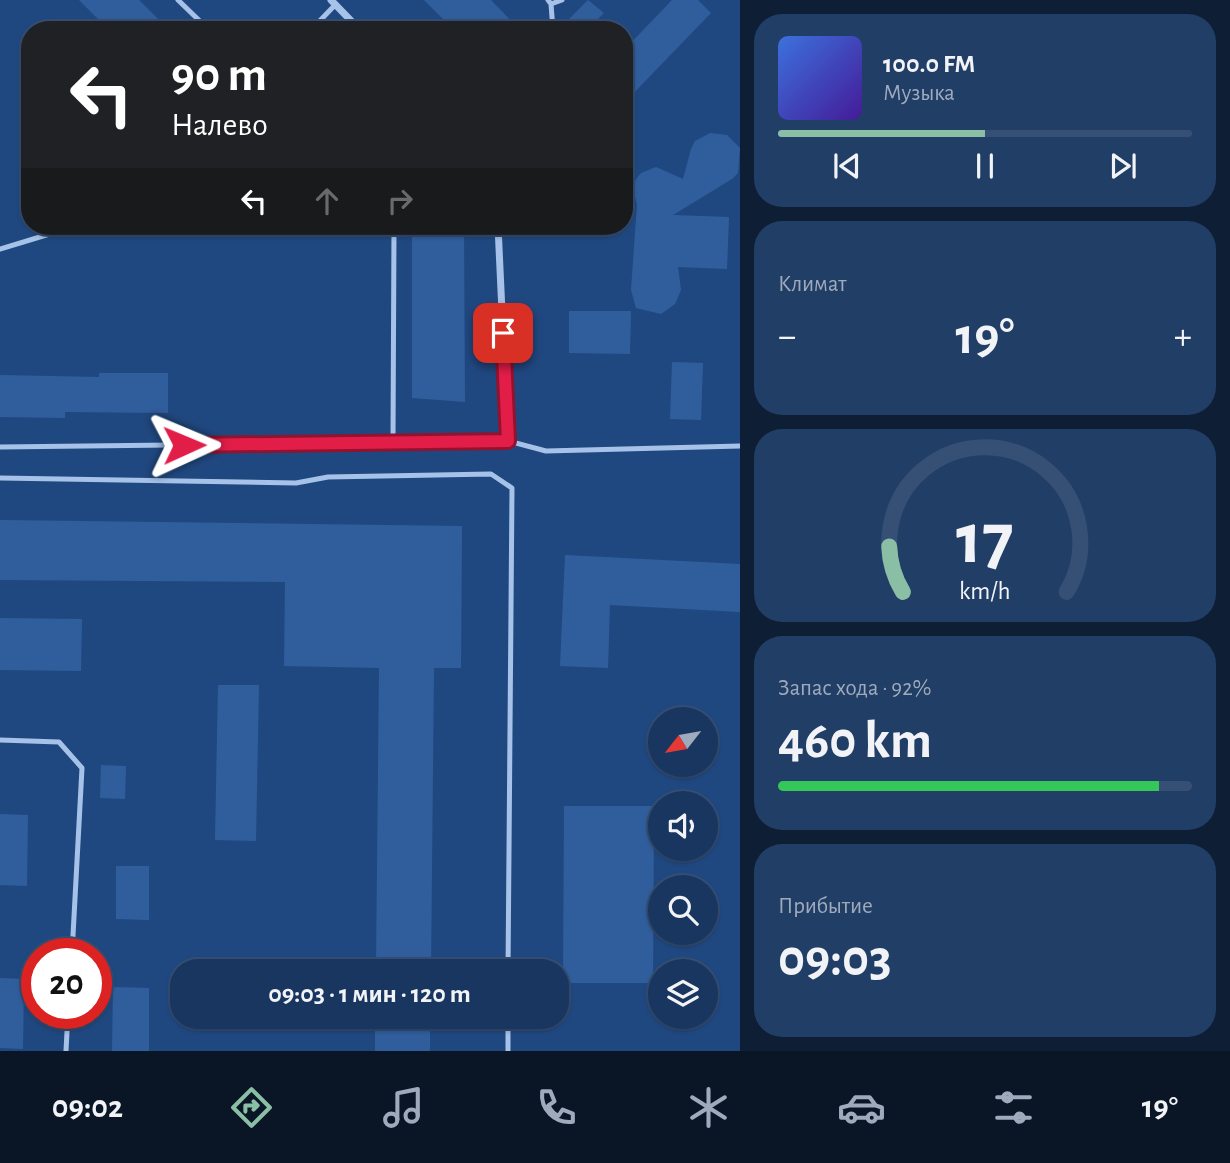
<!DOCTYPE html>
<html lang="ru">
<head>
<meta charset="utf-8">
<style>
  :root { --surface:#183660; --page:#213e66; --text:#f1f3f6; --muted:#9fabbd; --line:#365075; --accent:#8abfa5 }
  body { margin:0; font-family:"Alegreya Sans",sans-serif; background:var(--page); color:var(--text); height:100vh; display:flex; flex-direction:column; font-size:26px; white-space:nowrap }
  * { box-sizing:border-box; margin:0 }
  p { font-size:23px; color:var(--muted) }
  .icon { flex:none; width:38px; height:38px; fill:none; stroke:currentColor; stroke-width:2; stroke-linecap:round; stroke-linejoin:round }
  .map { position:relative; flex:1; overflow:hidden }
  .side { display:flex; flex-direction:column; gap:14px; padding:14px; background:#0d1e35; width:490px }
  .side>* { flex:none }
  .banner { position:absolute; left:21px; top:21px; width:612px; height:214px; border-radius:28px; box-shadow:0 2px 5px #0004,0 0 0 2px var(--line); background:#202124; color:#fff; overflow:hidden }
  .needle { width:46px; rotate:239deg }
  .buttons { position:absolute; left:648px; top:707px; display:grid; gap:14px }
  .buttons a { display:grid; place-items:center; width:70px; height:70px; border-radius:50%; background:var(--surface); box-shadow:0 2px 5px #0004,0 0 0 2px var(--line); font-size:35px }
  .speed { position:absolute; left:21px; top:938px; display:flex; gap:14px; font-size:35px; font-weight:700; text-align:center }
  .speed>* { display:grid; place-content:center; width:91px; height:91px; border-radius:50%; background:var(--surface); box-shadow:0 2px 5px #0004,0 0 0 2px var(--line); line-height:1 }
  .speed .limit { border:10px solid #d22; background:#fff; color:#111 }
  .pin { position:absolute; display:grid; place-items:center; width:60px; height:60px; color:#fff; margin:-30px; border-radius:14px; box-shadow:0 4px 10px #0006 }
  .me { position:absolute; width:77px; margin:-38px; rotate:89deg; stroke-linejoin:round; filter:drop-shadow(0 0 5px #0008) }
  .turn { display:flex; align-items:center; gap:24px; height:147px; padding:0 35px; font-size:32px }
  .turn .icon { width:91px; height:91px; stroke-width:2.5 }
  .turn b { display:block; font-size:49px; line-height:60px }
  .lanes { display:flex; align-items:center; height:66px; padding:0 35px; background:#0003; justify-content:center; gap:35px; direction:ltr }
  .lanes .off { opacity:.35 }
  .big { font-size:52px; font-weight:600; line-height:1.1 }
  .side .widget { flex:1; display:flex; flex-direction:column; justify-content:center; gap:10px; min-width:0; padding:0 24px; border-radius:28px; background:var(--page) }
  .side .dial { align-items:center; gap:0 }
  .dial svg { height:182px; overflow:visible; fill:none; stroke:var(--line); stroke-width:7; stroke-linecap:round; text-anchor:middle }
  .dial text { fill:var(--text); stroke:none }
  .song { display:flex; align-items:center; gap:21px }
  .cover { width:84px; height:84px; border-radius:10px; background:linear-gradient(135deg,hsl(220 70% 55%),hsl(260 70% 35%)) }
  .played { height:7px; border-radius:4px; background:linear-gradient(90deg,var(--accent) 50%,var(--line) 50%) }
  .keys { display:flex; justify-content:space-around; direction:ltr }
  .heat { display:flex; justify-content:space-between; align-items:center; font-size:38px; direction:ltr }
  .charge { height:10px; border-radius:5px; background:linear-gradient(90deg,#34c759 92%,var(--line) 0) }
  .trip { position:absolute; left:170px; top:959px; width:399px; height:70px; border-radius:28px; background:var(--surface); box-shadow:0 2px 5px #0004,0 0 0 2px var(--line); font-weight:600; line-height:70px; text-align:center }
  .tabs { display:flex; height:112px; justify-content:space-around; align-items:center; background:#0a1626; color:var(--muted) }
  .tabs .icon { width:49px; height:49px }
  .tabs .selected { color:var(--accent) }
  .tabs b { font-size:32px; color:var(--text) }
  main { display:flex; flex:1; min-height:0 }
  .map>svg:first-child { display:block }
  .building { fill:#305e9d }
  .lines { fill:none; stroke-linecap:round; stroke-linejoin:round }
  .lane { stroke:#a6c2e8; stroke-width:5 }
  .street { stroke:#a6c2e8; stroke-width:7 }
  .route-casing { stroke:#92132f; stroke-width:18 }
  .route { stroke:#e11d48; stroke-width:12 }
</style>
</head>
<body>
<main>
<div class="map">
<svg width="740" height="1051" viewBox="0 0 740 1051">
  <rect width="100%" height="100%" fill="#204880"/>
  <path class="building" d="M79,0H139L169,30H109Z
    M424,0H491L520,30H454Z
    M588,0L604,13L587,30H558Z
    M672,0H698L711,13L625,102V49Z
    M710,133L727,135L740,148L738,173L732,179L673,215L729,217L727,269L678,267L681,290L675,304L661,314L636,308L631,290L637,205L633,187L636,179L641,173L656,167L683,179L691,149L695,141Z
    M412,226H464L465,402L412,398Z
    M569,311H631L630,354L569,353Z
    M672,362L703,363L701,420L670,419Z
    M99,373H168V413L65,412V418L0,417V375L99,377Z
    M0,520L462,526L461,668H434L431,971H376L379,668L284,666L285,582L0,580Z
    M565,555L740,564V612L610,605L608,668L560,666Z
    M0,618L82,619L81,671L0,670Z
    M218,685H259L256,841L215,840Z
    M101,765L126,766L125,799L100,798Z
    M564,806H654L653,983H563Z
    M0,814L28,815L27,886L0,885Z
    M116,866H149V920L116,919Z
    M0,978L24,979L23,1049L0,1048Z
    M113,987L149,988V1051H112Z
    M375,1017H430V1051H375Z"/>
  <g class="lines">
    <path class="lane" d="M178,0L209,30
      M548,0L551,4L553,30
      M551,4L562,0
      M311,30L335,5
      M390,226L394,229L393,442
      M0,249L76,226
      M0,447L508,441L546,451L740,446
      M0,478L296,483L328,477L491,474L512,488L508,971
      M0,740L59,742L82,768L72,954
      M66,1051L68,1013
      M508,1051V1017"/>
    <path class="street" d="M331,0L360,30
      M498,226L508,441"/>
  </g>
  <g class="lines">
    <defs>
      <path id="route" d="M184,445L508,441L503,333"/>
    </defs>
    <use href="#route" class="route-casing"/>
    <use href="#route" class="route"/>
  </g>
</svg>
<div class="buttons">
<a><svg class="needle" viewBox="-14 -14 28 28"><path d="M0-13l5 13h-10z" fill="#e53935"/><path d="M0 13l5-13h-10z" fill="#9fabbd"/></svg></a>
<a><svg class="icon" aria-label="sound" viewBox="0 0 24 24"><path d="M4 9h4l5-4v14l-5-4H4zM17 9q2 3 0 6"/></svg></a>
<a><svg class="icon" aria-label="search" viewBox="0 0 24 24"><circle cx="10" cy="10" r="6"/><path d="M15 15l6 6"/></svg></a>
<a><svg class="icon" aria-label="layers" viewBox="0 0 24 24"><path d="M12 4l9 5-9 5-9-5zM3 14l9 5 9-5"/></svg></a>
</div>
<div class="speed"><div class="limit">20</div></div>
<div class="pin" style="left:503px;top:333px;background:#d93025"><svg class="icon" aria-label="arrive" viewBox="0 0 24 24"><path d="M6 21V4h12l-3 4 3 4H6"/></svg></div>
<svg class="me" style="left:184px;top:445px" viewBox="-20 -20 40 40"><path d="M0-17L14 15 0 8-14 15z" fill="#e11d48" stroke="#fff" stroke-width="4"/></svg>
<div class="trip">09:03 · 1 мин · 120 m</div>
<div class="banner">
<div class="turn"><svg class="icon" aria-label="left" viewBox="0 0 24 24"><path d="M17 20v-9H6M10 6l-5 5 5 5"/></svg><div><b>90 m</b>Налево</div></div>
<div class="lanes"><svg class="icon" aria-label="left" viewBox="0 0 24 24"><path d="M17 20v-9H6M10 6l-5 5 5 5"/></svg><svg class="icon off" aria-label="ahead" viewBox="0 0 24 24"><path d="M12 20V5M6 11l6-6 6 6"/></svg><svg class="icon off" aria-label="right" viewBox="0 0 24 24"><path d="M7 20v-9h11M14 6l5 5-5 5"/></svg></div>
</div>
</div>
<section class="side">
<div class="widget">
<div class="song"><i class="cover"></i><div><b>100.0 FM</b><p>Музыка</p></div></div>
<div class="played"></div>
<div class="keys"><svg class="icon" aria-label="previous" viewBox="0 0 24 24"><path d="M18 5L8 12l10 7zM5 5v14"/></svg><svg class="icon" aria-label="pause" viewBox="0 0 24 24"><path d="M8 5v14M16 5v14"/></svg><svg class="icon" aria-label="next" viewBox="0 0 24 24"><path d="M6 5l10 7-10 7zM19 5v14"/></svg></div>
</div>
<div class="widget"><p>Климат</p>
<div class="heat"><a>−</a><b class="big">19°</b><a>+</a></div>
</div>
<div class="widget dial"><svg viewBox="0 0 100 80">
<path d="M14 69A42 42 0 1 1 86 69"/>
<path d="M14 69A42 42 0 0 1 8 49" stroke="#8abfa5"/>
<text x="50" y="56" font-size="32" font-weight="700">17</text>
<text x="50" y="72" font-size="11">km/h</text>
</svg></div>
<div class="widget"><p>Запас хода · 92%</p><b class="big">460 km</b><div class="charge"></div></div>
<div class="widget"><p>Прибытие</p><b class="big">09:03</b></div>
</section>
</main>
<nav class="tabs">
<b>09:02</b>
<svg class="icon selected" aria-label="directions" viewBox="0 0 24 24"><path d="M12 3l9 9-9 9-9-9zM9 14v-3h6M13 9l2 2-2 2"/></svg>
<svg class="icon" aria-label="music" viewBox="0 0 24 24"><path d="M9 18V5l10-2v13"/><circle cx="6" cy="18" r="3"/><circle cx="16" cy="16" r="3"/></svg>
<svg class="icon" aria-label="phone" viewBox="0 0 24 24"><path d="M5 4h4l2 5-3 2q2 4 5 5l2-3 5 2v4C11 20 4 13 5 4z"/></svg>
<svg class="icon" aria-label="climate" viewBox="0 0 24 24"><path d="M12 3v18M4 7l16 10M4 17L20 7"/></svg>
<svg class="icon" aria-label="car" viewBox="0 0 24 24"><path d="M5 17H2v-5l4-1 3-4h7l3 4 3 1v5h-3M9 17h6M6 11h13"/><circle cx="7" cy="17" r="2"/><circle cx="17" cy="17" r="2"/></svg>
<svg class="icon" aria-label="filters" viewBox="0 0 24 24"><path d="M4 7h16M4 17h16"/><circle cx="9" cy="7" r="2"/><circle cx="15" cy="17" r="2"/></svg>
<b>19°</b>
</nav>
</body>
</html>
